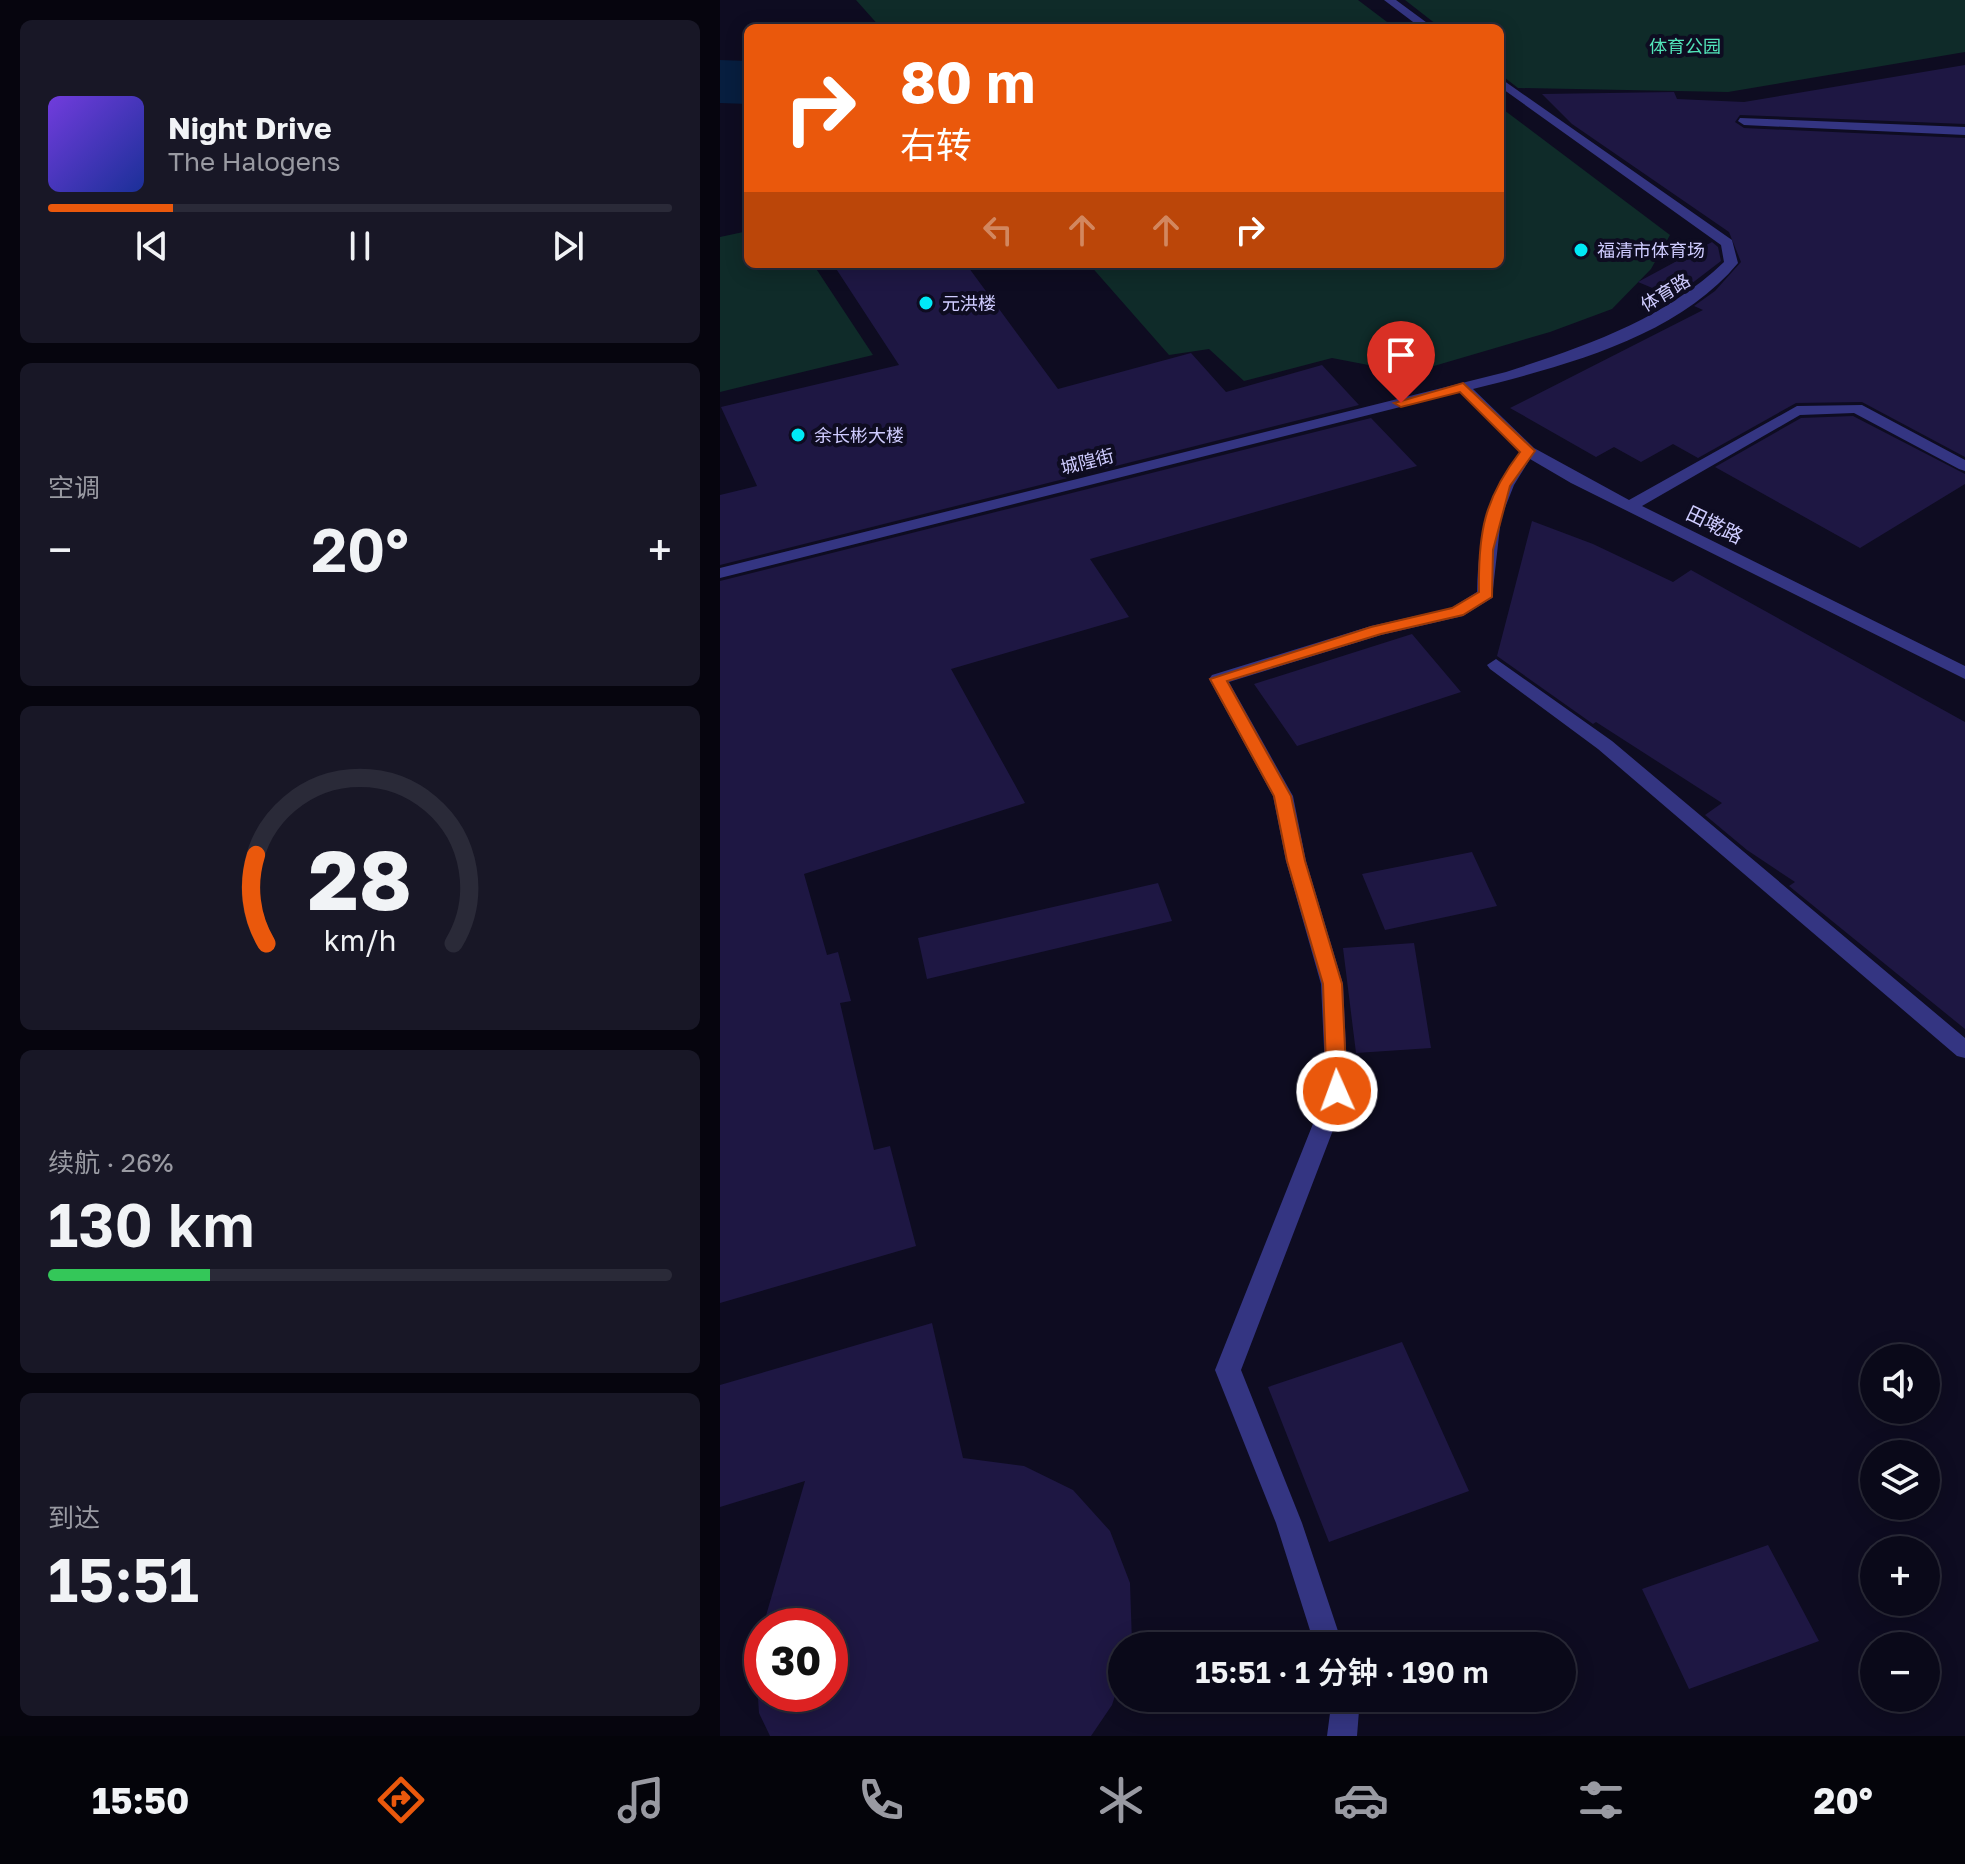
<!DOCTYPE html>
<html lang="zh">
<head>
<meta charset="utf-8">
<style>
  :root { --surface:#0a0919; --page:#181726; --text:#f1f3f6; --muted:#999aa2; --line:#2a2a38; --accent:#ea580c }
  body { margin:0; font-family:"Golos Text","Noto Sans SC",sans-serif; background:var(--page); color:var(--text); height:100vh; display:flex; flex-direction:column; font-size:30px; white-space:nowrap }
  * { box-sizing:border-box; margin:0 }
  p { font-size:26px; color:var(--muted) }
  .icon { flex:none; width:44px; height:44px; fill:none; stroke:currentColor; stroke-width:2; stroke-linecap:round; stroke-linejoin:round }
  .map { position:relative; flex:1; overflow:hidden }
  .details { display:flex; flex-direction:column; gap:20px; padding:20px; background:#06050e; width:720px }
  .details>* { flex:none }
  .banner { position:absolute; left:24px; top:24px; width:760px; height:244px; border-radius:12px; box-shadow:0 4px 20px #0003,0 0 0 2px var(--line); background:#ea580c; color:#fff; overflow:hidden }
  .tools { position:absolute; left:1140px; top:1344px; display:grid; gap:16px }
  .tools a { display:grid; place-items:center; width:80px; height:80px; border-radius:50%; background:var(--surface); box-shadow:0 4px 20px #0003,0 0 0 2px var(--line); font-size:40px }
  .speed { position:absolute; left:24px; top:1608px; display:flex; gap:16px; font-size:40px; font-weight:700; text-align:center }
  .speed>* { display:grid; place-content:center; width:104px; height:104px; border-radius:50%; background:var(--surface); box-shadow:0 4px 20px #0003,0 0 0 2px var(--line); line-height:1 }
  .speed .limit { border:12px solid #d22; background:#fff; color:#111 }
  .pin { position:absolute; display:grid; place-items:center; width:68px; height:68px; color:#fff; margin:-82px -34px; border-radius:50% 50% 50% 0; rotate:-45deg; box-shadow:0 0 8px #0007 }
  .pin .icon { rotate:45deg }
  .me { position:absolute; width:88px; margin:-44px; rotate:358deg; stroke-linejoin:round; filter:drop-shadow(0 0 6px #0008) }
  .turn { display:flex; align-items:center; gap:28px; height:168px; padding:0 24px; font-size:36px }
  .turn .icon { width:104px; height:104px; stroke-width:2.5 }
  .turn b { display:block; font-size:56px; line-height:68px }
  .lanes { display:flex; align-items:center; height:76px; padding:0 24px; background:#0003; justify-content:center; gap:40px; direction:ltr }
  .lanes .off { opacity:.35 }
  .big { font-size:60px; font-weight:600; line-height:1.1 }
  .details .card { flex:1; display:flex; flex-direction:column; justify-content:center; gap:12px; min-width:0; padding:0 28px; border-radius:12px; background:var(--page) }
  .details .dial { align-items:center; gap:0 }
  .dial svg { height:208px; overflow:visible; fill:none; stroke:var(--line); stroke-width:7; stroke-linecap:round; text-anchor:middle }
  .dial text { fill:var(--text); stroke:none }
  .song { display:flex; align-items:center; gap:24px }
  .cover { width:96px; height:96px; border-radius:12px; background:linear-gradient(135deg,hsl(260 70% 55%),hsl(230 70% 35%)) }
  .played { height:8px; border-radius:4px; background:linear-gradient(90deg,var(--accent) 20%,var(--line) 20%) }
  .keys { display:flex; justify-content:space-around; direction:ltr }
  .heat { display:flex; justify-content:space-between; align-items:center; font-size:44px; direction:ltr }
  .charge { height:12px; border-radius:6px; background:linear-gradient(90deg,#34c759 26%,var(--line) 0) }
  .trip { position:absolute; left:388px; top:1632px; width:468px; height:80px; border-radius:40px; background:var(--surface); box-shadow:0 4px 20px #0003,0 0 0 2px var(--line); font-weight:600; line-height:80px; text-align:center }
  .tabs { display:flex; height:128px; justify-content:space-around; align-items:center; background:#04040a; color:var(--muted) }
  .tabs .icon { width:56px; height:56px }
  .tabs .on { color:var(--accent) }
  .tabs b { font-size:36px; color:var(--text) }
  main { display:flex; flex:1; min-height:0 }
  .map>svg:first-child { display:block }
  .green { fill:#0f2b29 }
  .water { fill:#071e3f }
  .building { fill:#1e1743 }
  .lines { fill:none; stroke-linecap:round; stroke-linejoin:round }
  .minor { fill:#343582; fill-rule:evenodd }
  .route { fill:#ea580c; stroke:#983908; stroke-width:2 }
  .poi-dot { fill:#00eaf7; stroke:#0e0c21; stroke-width:3 }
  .labels { text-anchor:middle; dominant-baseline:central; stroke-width:8; stroke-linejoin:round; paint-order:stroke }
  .far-park-label { font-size:18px; fill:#52e4b9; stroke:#0e0c21 }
  .far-poi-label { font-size:18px; fill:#cfccff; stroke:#0e0c21; text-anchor:start }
  .far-street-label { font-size:18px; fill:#cfccff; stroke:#0e0c21 }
  .street-label { font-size:20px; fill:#cfccff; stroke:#0e0c21 }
</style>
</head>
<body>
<main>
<section class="details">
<div class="card">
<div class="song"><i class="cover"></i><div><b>Night Drive</b><p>The Halogens</p></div></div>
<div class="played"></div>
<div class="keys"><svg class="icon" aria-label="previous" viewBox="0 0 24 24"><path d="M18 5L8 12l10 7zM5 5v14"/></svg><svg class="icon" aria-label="pause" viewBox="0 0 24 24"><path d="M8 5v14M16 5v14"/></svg><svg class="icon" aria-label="next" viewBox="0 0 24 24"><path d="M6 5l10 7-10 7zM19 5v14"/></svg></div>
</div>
<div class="card"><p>空调</p>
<div class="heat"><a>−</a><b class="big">20°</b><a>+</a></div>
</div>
<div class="card dial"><svg viewBox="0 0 100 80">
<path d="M14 69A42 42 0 1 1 86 69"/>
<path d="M14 69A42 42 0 0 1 10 35" stroke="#ea580c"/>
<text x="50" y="56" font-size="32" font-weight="700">28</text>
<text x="50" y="72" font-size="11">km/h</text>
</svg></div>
<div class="card"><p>续航 · 26%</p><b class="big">130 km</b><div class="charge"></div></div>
<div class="card"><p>到达</p><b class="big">15:51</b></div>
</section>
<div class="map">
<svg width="1245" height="1736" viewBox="0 0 1245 1736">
  <rect width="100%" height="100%" fill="#0e0c21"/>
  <path class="green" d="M136,0H638L675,28H161Z
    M685,0H1245V52L1008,92L798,88L780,74V28H721Z
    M780,107L950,235L931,269L892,309L830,332L690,373L612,358L524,381L489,349L449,355L369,264H780Z
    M28,231V264H93L153,355L0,392V237Z"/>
  <path class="water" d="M0,60L28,61V104L0,103Z"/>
  <path class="building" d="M1245,65V124L1020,115L1015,122L1024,128L1245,138V457L1142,402L1076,403L978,458L953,444L921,462L894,447L876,457L790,408L983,310L974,306L995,291L1021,262L1009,232L852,124L822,94L954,92L957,99L1024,102Z
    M992,242L998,247L1001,261L954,297L918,282Z
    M113,264H246L338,389L471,353L506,392L602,365L639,405L0,565V495L37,486L1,407L179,365Z
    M1133,416L1245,474V484L1140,548L995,467L1081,418Z
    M651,418L697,466L370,559L409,617L231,669L305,803L84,874L107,955L118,952L131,1001L120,1003L154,1150L170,1146L196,1246L0,1303V581Z
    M812,521L873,544L953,582L971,570L1245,722V1029L1069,886L1075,882L1027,850L985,815L1002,803L876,722L873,724L777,656Z
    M692,634L741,692L577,746L534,684Z
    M752,852L777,906L665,930L642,874Z
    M438,883L452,921L207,979L198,938Z
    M694,943L711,1048L636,1053L623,948Z
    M212,1323L243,1458L304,1466L353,1490L390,1531L410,1583L412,1643L402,1646V1674L392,1705L371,1736H50L39,1713L35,1653L42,1629V1694H110V1626H43L85,1481L0,1507V1385Z
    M682,1342L749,1491L609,1542L548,1387Z
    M1048,1545L1099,1641L969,1689L922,1589Z"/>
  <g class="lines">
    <path class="minor" d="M664,0H676L714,28H701Z
      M780,78L1012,240L1018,263C956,338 843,366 753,389L814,448L909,500L1077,406L1142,405L1245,460V471L1239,469L1134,413L1080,415L922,506L1245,666V679L851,483L810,459L794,485L781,518L772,598L743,616L661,635L509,682L573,796L586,861L623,984L628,1091L521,1370L582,1523L623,1646H595L556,1523L495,1370L606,1091L601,984L566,861L553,796L489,679L492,675L651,626L731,608L757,592C758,538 768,496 800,452L740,392L0,578V568L786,372C865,346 942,321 1004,262L1001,245L780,87Z
      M1020,118L1245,127V135L1024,125L1018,121Z
      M776,659L892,741L1245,1038V1058L1237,1056L878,749L770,669L767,665Z
      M612,1698H640L637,1736H607Z"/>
  </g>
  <path class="route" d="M743,383L815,451L790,486L773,550L772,597L743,615L661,634L507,681L571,796L585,861L622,984L627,1091L617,1099L607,1091L603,984L567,861L554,796L490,679L651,627L732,608L759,592C758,533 764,499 800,452L740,392L681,407L674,403Z"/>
  <g class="poi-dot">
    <circle cx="861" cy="250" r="8"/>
    <circle cx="206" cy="303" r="8"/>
    <circle cx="78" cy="435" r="8"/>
  </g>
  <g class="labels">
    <g class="far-park-label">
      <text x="965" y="46">体育公园</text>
    </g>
    <g class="far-poi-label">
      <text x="877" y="250">福清市体育场</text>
      <text x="222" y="303">元洪楼</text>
      <text x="94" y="435">余长彬大楼</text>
    </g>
    <g class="far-street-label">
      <text transform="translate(945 292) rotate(-31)">体育路</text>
      <text transform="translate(367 461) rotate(-14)">城隍街</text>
    </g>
    <g class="street-label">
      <text transform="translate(995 524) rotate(26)">田墘路</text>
    </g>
  </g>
</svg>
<div class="tools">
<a><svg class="icon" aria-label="sound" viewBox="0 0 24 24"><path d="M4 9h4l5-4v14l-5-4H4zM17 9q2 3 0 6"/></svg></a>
<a><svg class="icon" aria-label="layers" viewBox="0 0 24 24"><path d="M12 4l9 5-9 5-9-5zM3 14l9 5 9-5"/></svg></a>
<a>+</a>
<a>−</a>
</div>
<div class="speed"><div class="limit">30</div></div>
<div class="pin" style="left:681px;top:403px;background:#d93025"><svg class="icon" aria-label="arrive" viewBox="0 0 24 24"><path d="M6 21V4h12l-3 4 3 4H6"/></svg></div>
<svg class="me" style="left:617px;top:1091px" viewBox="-20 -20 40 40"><circle r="17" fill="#ea580c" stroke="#fff" stroke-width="3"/><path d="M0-11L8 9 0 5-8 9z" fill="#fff"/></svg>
<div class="trip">15:51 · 1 分钟 · 190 m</div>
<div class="banner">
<div class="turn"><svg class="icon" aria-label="right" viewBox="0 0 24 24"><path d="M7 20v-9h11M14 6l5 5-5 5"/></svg><div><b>80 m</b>右转</div></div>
<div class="lanes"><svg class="icon off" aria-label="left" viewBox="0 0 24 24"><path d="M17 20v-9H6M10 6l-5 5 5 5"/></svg><svg class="icon off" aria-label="ahead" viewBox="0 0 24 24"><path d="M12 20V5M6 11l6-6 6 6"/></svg><svg class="icon off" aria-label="ahead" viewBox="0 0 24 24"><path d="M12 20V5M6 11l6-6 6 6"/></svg><svg class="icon" aria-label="right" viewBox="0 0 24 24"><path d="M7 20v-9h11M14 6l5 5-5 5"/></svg></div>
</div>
</div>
</main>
<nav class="tabs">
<b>15:50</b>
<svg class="icon on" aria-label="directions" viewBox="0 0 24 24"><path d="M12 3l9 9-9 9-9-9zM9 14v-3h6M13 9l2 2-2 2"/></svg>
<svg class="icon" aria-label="music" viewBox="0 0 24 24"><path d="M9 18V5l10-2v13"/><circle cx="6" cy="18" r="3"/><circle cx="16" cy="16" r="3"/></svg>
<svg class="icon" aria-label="phone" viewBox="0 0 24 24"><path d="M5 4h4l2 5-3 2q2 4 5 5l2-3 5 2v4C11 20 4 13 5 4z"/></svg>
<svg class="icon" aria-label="climate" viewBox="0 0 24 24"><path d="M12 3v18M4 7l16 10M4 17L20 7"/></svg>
<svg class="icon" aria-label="car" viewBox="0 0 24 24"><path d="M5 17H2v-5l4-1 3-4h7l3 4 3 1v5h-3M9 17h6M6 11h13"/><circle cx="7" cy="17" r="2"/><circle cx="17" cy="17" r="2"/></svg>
<svg class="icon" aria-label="filters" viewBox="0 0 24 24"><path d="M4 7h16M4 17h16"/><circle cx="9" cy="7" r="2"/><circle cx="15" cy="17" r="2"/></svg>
<b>20°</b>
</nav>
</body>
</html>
